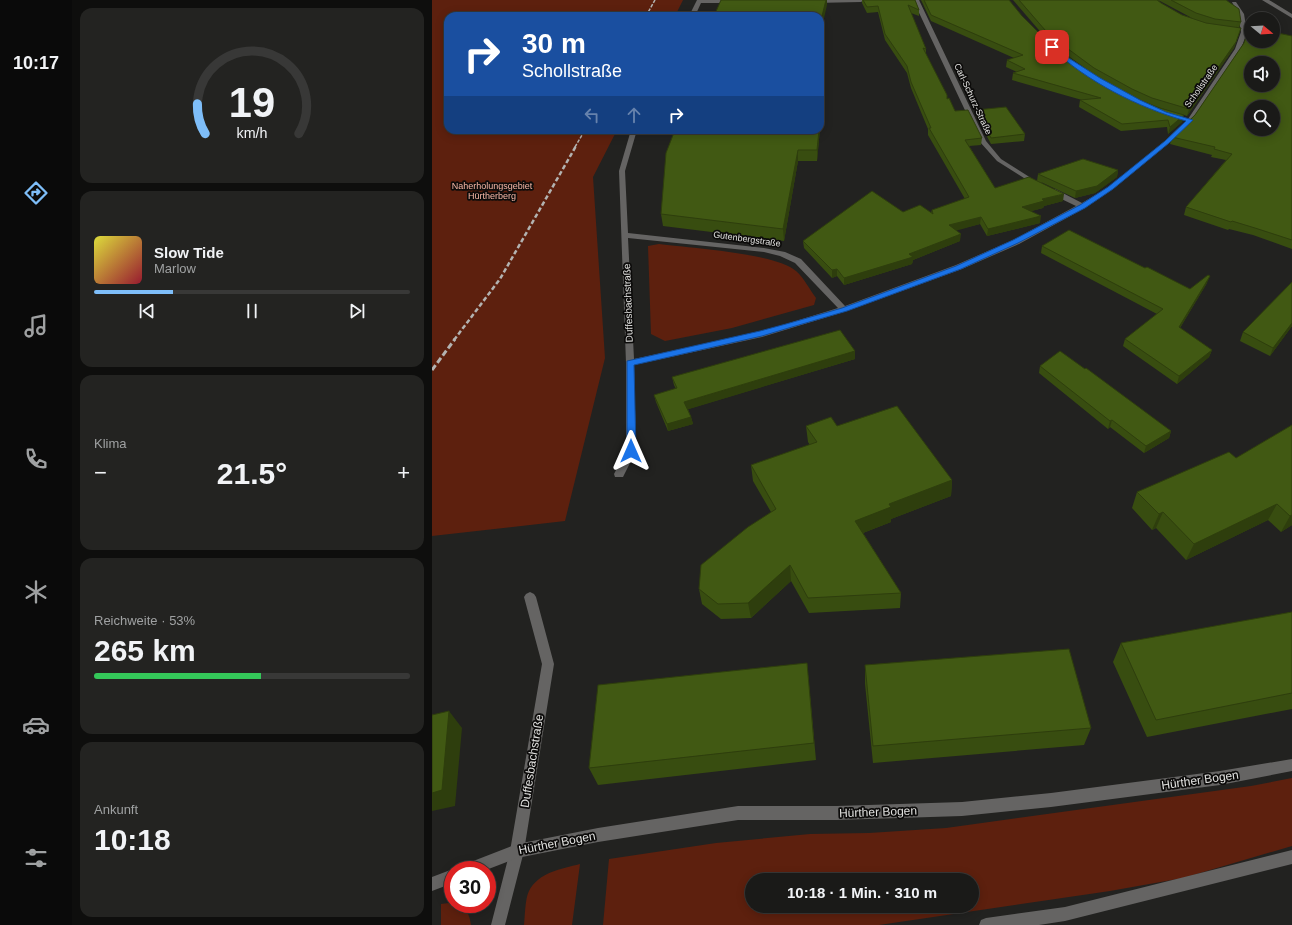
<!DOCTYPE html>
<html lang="de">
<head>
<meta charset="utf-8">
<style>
  :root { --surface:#1a1a18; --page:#232321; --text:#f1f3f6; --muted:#9fa1a2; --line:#383837; --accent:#7ebef9 }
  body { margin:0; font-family:Arial,sans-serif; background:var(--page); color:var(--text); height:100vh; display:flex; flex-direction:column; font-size:15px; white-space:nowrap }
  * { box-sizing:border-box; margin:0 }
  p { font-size:13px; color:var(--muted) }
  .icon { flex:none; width:22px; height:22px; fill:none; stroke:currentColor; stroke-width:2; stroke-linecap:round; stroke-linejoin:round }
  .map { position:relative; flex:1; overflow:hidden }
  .panel { display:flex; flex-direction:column; gap:8px; padding:8px; background:#0e0e0d; width:360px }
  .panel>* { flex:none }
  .banner { position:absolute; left:12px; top:12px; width:380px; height:122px; border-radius:12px; box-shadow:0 2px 10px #0003,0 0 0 1px var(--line); background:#1a4fa0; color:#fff; overflow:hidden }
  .needle { width:26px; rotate:108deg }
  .fabs { position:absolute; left:812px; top:12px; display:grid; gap:8px }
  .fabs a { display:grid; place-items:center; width:36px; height:36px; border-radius:50%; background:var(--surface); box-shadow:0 2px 10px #0003,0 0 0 1px var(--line); font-size:20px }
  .speed { position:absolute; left:12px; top:861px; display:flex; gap:8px; font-size:20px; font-weight:700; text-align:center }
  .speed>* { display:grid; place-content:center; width:52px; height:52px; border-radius:50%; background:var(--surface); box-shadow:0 2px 10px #0003,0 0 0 1px var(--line); line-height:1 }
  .speed .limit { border:6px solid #d22; background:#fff; color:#111 }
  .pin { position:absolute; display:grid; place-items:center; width:34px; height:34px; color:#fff; margin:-17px; border-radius:8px; box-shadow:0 2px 6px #0006 }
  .me { position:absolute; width:44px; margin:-22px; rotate:0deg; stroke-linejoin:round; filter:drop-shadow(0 0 3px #0008) }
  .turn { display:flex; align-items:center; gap:14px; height:84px; padding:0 12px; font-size:18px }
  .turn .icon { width:52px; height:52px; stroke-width:2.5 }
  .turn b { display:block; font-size:28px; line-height:34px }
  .lanes { display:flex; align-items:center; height:38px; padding:0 12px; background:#0003; justify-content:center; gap:20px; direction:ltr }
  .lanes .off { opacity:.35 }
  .big { font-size:30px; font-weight:600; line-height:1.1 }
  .panel .card { flex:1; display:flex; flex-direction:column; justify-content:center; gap:6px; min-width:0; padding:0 14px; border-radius:12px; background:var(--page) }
  .panel .dial { align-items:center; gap:0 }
  .dial svg { height:104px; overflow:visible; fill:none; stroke:var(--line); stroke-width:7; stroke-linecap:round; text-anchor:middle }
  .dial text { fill:var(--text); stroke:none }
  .song { display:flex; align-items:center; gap:12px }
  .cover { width:48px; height:48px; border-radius:6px; background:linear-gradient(135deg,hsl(60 70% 55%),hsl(350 70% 35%)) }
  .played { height:4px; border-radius:2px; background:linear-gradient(90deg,var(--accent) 25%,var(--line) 25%) }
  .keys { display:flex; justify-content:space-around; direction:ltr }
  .heat { display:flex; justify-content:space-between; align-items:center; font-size:22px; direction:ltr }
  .charge { height:6px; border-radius:3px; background:linear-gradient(90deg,#34c759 53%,var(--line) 0) }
  .trip { position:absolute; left:313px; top:873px; width:234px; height:40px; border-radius:20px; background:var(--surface); box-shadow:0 2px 10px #0003,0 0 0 1px var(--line); font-weight:600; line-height:40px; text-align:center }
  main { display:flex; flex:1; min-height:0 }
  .tabs { display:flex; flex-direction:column; width:72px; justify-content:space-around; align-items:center; background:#0a0a0a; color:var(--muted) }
  .tabs .icon { width:28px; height:28px }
  .tabs .active { color:var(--accent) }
  .tabs b { font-size:18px; color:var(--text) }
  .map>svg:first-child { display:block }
  .green { fill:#5d200e; fill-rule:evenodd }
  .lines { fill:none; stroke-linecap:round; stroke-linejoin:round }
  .minor { fill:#656463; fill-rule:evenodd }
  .tertiary { fill:#656463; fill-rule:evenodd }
  .rail-far2 { stroke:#b3b3b1; stroke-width:1.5; stroke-dasharray:3.5 1.5; stroke-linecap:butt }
  .rail-far1 { stroke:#b3b3b1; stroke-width:2.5; stroke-dasharray:4.5 2.5; stroke-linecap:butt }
  .rail { stroke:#b3b3b1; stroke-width:3; stroke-dasharray:6 3; stroke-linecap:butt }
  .wall { fill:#384d10; fill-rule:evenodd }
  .shaded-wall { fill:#2e3e0d }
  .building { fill:#415913; stroke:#2e3e0d; fill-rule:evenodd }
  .route { fill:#1a73e8; stroke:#114b97 }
  .labels { text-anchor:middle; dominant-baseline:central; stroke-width:3.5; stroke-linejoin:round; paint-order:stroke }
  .far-street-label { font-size:9px; fill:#e1e1df; stroke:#0c0b0a }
  .far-park-label { font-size:9px; fill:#f6b7a6; stroke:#0c0b0a }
  .street-label { font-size:10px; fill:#e1e1df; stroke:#0c0b0a }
  .near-street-label { font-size:12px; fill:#e1e1df; stroke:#0c0b0a }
</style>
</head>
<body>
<main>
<nav class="tabs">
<b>10:17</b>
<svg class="icon active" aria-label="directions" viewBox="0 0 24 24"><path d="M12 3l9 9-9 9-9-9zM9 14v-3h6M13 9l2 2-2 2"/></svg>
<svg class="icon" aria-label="music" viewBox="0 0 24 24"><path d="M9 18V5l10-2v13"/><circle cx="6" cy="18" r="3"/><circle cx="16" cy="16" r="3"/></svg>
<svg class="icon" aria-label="phone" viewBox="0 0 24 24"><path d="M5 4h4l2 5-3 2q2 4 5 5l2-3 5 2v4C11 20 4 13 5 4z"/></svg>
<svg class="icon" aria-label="climate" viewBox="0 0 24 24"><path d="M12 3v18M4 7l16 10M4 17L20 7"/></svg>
<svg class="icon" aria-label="car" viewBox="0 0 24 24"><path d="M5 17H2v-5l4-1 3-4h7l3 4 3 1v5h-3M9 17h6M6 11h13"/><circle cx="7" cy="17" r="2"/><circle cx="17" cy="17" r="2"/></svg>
<svg class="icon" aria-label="filters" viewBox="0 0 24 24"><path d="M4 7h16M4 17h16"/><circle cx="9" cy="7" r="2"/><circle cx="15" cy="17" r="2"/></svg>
</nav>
<section class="panel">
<div class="card dial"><svg viewBox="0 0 100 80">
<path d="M14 69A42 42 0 1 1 86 69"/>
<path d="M14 69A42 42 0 0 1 8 46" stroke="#7ebef9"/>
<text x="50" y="56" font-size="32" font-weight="700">19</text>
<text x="50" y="72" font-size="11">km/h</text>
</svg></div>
<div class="card">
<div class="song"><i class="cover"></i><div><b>Slow Tide</b><p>Marlow</p></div></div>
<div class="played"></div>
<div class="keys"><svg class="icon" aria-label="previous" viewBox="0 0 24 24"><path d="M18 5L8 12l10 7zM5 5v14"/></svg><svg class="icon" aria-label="pause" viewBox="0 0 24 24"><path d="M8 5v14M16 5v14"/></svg><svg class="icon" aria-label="next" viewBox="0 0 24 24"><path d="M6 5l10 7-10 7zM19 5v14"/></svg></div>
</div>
<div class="card"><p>Klima</p>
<div class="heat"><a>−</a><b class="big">21.5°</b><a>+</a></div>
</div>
<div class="card"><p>Reichweite · 53%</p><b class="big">265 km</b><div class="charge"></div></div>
<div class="card"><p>Ankunft</p><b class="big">10:18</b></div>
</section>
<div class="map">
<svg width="860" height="925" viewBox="0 0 860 925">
  <rect width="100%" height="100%" fill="#222220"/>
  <path class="green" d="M0,0H251L243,16H16V130H185L161,177L173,358L133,521L0,536Z
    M227,244C257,248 343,253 364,271C372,278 378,290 384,298L382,305L300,328L233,341L219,334L216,246Z
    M860,778V846L751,878L678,891L447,925H171L177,859L284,843L378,834L437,833L514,828L819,786ZM320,880H540V906H320Z
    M148,864L140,925H92C93,917 93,898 97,891C107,872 129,869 148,864Z
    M17,903C32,905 37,910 39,925H9V904Z"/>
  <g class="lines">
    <path class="minor" d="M265,0H304L305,1L302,3H269L263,16H257Z
      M380,0H432L429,2L382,3Z
      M481,0H487L554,141L569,159L607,183V185H603L565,161L548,142Z
      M830,0H837L860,14V18Z
      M800,2H804L812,14L815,32L809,49L760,121L737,143L681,189L653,208L587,244L530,269L415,311L330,337L202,365L204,451L191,477H183L182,474L194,451V363L187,171L199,130H205L193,171L196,233L332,248L353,252L369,259L413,306L524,265L581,240L644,206L617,193V189H623L650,203L677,187L733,141L756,119L803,49L809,32L806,14ZM196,238L332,252L348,256L363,263L406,308L328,332L202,359Z
      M98,592L102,594L104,597L122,664L92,851L73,925H59L78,851L110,664L92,597L94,594Z"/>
    <path class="tertiary" d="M860,759V771L788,785L619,807L530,816L405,820H306L166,842L85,858L54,870H29L31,865L85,844L166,828L306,806H405L530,802L619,793L788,771Z
      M860,850V864L633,921L607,925H547L549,920L554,918L633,907Z
      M21,869L24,870H21V883L0,891V877Z"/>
    <path class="rail-far2" d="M214,16L223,0
      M143,147L153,130"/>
    <path class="rail-far1" d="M22,340L68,279L144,146"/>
    <path class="rail" d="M0,370L23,339"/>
  </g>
  <path class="wall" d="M430,0H483L487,10V16L479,13L494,49V54L515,99L523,111L550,138L549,145L537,146L563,188L605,181L606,174L686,170L685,177L663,193L643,198L609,182L631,201L612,206L611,208L599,211L608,223L555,236L548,224L524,230L528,241L481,260L480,264L412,285L405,276L400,278L372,248L371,241L471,212L499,213L500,210L533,199L496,135V129L479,88L475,73L453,40L446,12L435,13L430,3Z
    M489,0H577L590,16L610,36L624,47L612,36L581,0H794L809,22L807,28H809L802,48L755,116L752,115L750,122L736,134L735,127L689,131L647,107L648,100H650L580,80L581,73L585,72L574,67L575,60L582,58L499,21ZM726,0L728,1L760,18L750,15L729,3ZM631,52L661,74L699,96L716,103L702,98L677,85L654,71ZM719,105L745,113L728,108Z
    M817,17L820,19L819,41L860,36V249L821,235L797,229L796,230L752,215L754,207L794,160L779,157L780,155L738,144L740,137L763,115L812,43L816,32L815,23Z
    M388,107H389V118L385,161H366L352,241L231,226L229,214Z
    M544,110L593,134L592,141L559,144L544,116Z
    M610,246L713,268L758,289L775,283L748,328L780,350L777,357L745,384L691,346L693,339L725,314L609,253Z
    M860,282V326L838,356L808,341L811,332Z
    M423,351V359L256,409L259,417L261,424L236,431L224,402L222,395L244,389L242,385L240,377Z
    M608,366L653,369L739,431L737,438L712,453L678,427L676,429L607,373Z
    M860,425V525L849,532L836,520L754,560L724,528L720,530L700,508L705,492L804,458Z
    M374,426H405L520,480L519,496L459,519V522L431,533L469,593L468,608L377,613L359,581L319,618L289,619L270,604L267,589L339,512L321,481L319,465L378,445L376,442Z
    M860,612V709L715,737L681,662L689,643Z
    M375,663L384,760L166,785L157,768Z
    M433,665L659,728L652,745L441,763L433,684Z"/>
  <path class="shaded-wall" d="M394,0H395V5L388,36V24Z
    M809,28L802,48L755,116L757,109Z
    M388,103V112L389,107V118L385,161V150L387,130H388Z
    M752,115L750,122L736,134L738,127Z
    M366,150V161L352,241L351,229Z
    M686,170L685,177L663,193L643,198L644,191Z
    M632,194L631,201L612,206L611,208L589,214L590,207L610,199Z
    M609,216L608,223L555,236L556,229Z
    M549,217L548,224L516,233L517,225Z
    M529,234L528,241L481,260L480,264L412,285V278L477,254Z
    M405,269V276L400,278V270Z
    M778,276L775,283L744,334L747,327Z
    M860,323V326L838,356L841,348Z
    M780,350L777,357L745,384L747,376Z
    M423,351V359L254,410L252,402Z
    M259,417L261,424L236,431L235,424Z
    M680,420L678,427L676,429L678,421Z
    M739,431L737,438L712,453L714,446Z
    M520,480L519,496L459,519V522L423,536V521L457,504Z
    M845,504L836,520L754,560L762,544Z
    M731,512L724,528L720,530L727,514Z
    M860,515V525L849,532L858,516Z
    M358,565L359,581L319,618L316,603Z
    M17,711L30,728L23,806L0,811V793Z"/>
  <path class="building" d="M289,0H394L388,24V16H282Z
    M431,0H483L487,10L476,5L494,49L491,48L515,95V99L517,98L523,111L536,110L550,138L533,140L563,188L597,177L632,194L610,199L612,201L590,207L609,216L556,229L549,217L517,225L529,234L477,254L481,257L412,278L405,269L400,270L371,241L440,191L471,212L488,205L501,214L500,210L537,197L497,128H499L479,82L475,66L453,34L446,6L435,7Z
    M492,0H577L590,16L610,36L654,71L677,85L702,98L728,108L752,115L738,127L736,120L690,124L648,100L669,98L581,73L593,69L575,60L591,55L499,15Z
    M587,0H725L729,3L750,15L774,23L809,28L804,42L757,109L720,98L700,89L662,68L628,43L613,30Z
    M739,0H794L807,9L809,22L783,19L764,13Z
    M817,17L820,19H819V41H841V32L860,36V240L823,228L800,221L799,222L754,207L800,154L782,149L783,147L740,137L763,115L812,43L818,26ZM819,63H841V85H819ZM819,107H841V129H819Z
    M574,107L593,134L559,138L544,110Z
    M243,130H387L385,150H366L351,229L229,214L234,153Z
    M651,159L686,170L665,186L644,191L606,174Z
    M637,230L713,268L715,267L758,289L776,275L778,276L747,327L780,350L747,376L693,339L731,309L610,246Z
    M860,282V323L841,348L811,332Z
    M408,330L423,351L252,402L259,417L235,424L222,395L245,388L240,377Z
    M628,351L653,369L654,368L739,431L714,446L680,420L678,421L608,366Z
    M465,406L520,480L457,504L459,507L423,521L469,593L376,598L358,565L316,603L286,604L267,589L269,565L316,527L344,509L319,465L385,442L374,426L399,417L405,426Z
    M860,425V515L858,516L845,504L762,544L731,512L727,514L705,492L797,452L804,458Z
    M860,612V693L724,720L689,643Z
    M637,649L659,728L441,746L433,665Z
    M375,663L382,743L157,768L166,685Z
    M17,711L10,790L0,793V715Z"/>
  <path class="route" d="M619,46H622L632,55L668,78L708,100L734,112L761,120L737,143L681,189L653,208L586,243L529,269L415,311L360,327L330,336L202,365L204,451L202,453H196L195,451V361L328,331L354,324L410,308L524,266L581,240L648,205L676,187L733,141L754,121C705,107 656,82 619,48Z"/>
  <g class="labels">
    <g class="far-street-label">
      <text transform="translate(769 86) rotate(-55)">Schollstraße</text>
      <text transform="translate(541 99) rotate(65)">Carl-Schurz-Straße</text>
      <text transform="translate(315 239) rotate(8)">Gutenbergstraße</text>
    </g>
    <g class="far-park-label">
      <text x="60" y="186">Naherholungsgebiet<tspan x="60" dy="10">Hürtherberg</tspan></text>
    </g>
    <g class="street-label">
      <text transform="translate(196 303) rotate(-92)">Duffesbachstraße</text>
    </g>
    <g class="near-street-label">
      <text transform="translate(100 761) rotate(-81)">Duffesbachstraße</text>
      <text transform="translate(768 780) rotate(-8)">Hürther Bogen</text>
      <text transform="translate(446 812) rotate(-2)">Hürther Bogen</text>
      <text transform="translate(125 843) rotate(-11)">Hürther Bogen</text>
    </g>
  </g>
</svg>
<div class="fabs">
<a><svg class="needle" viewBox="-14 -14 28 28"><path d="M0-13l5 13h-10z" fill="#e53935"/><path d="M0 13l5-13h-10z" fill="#9fa1a2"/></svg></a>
<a><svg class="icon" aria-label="sound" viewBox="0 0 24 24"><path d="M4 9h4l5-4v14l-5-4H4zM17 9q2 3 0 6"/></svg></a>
<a><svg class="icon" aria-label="search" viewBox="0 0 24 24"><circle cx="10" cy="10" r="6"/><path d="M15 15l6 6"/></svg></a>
</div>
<div class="speed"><div class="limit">30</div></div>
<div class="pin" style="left:620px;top:47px;background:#d93025"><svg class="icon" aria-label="arrive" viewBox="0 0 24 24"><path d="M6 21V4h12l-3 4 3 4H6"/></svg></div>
<svg class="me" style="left:199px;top:451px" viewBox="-20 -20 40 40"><path d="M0-17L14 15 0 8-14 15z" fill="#1a73e8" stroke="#fff" stroke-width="4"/></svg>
<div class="trip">10:18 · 1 Min. · 310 m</div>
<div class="banner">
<div class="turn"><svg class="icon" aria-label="right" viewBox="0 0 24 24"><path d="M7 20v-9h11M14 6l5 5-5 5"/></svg><div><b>30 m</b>Schollstraße</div></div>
<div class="lanes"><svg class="icon off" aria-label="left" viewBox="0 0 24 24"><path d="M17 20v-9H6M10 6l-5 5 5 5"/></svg><svg class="icon off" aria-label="ahead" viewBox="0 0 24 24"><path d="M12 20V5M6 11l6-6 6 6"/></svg><svg class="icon" aria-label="right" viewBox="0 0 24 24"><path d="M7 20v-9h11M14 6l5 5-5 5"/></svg></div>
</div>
</div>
</main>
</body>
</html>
